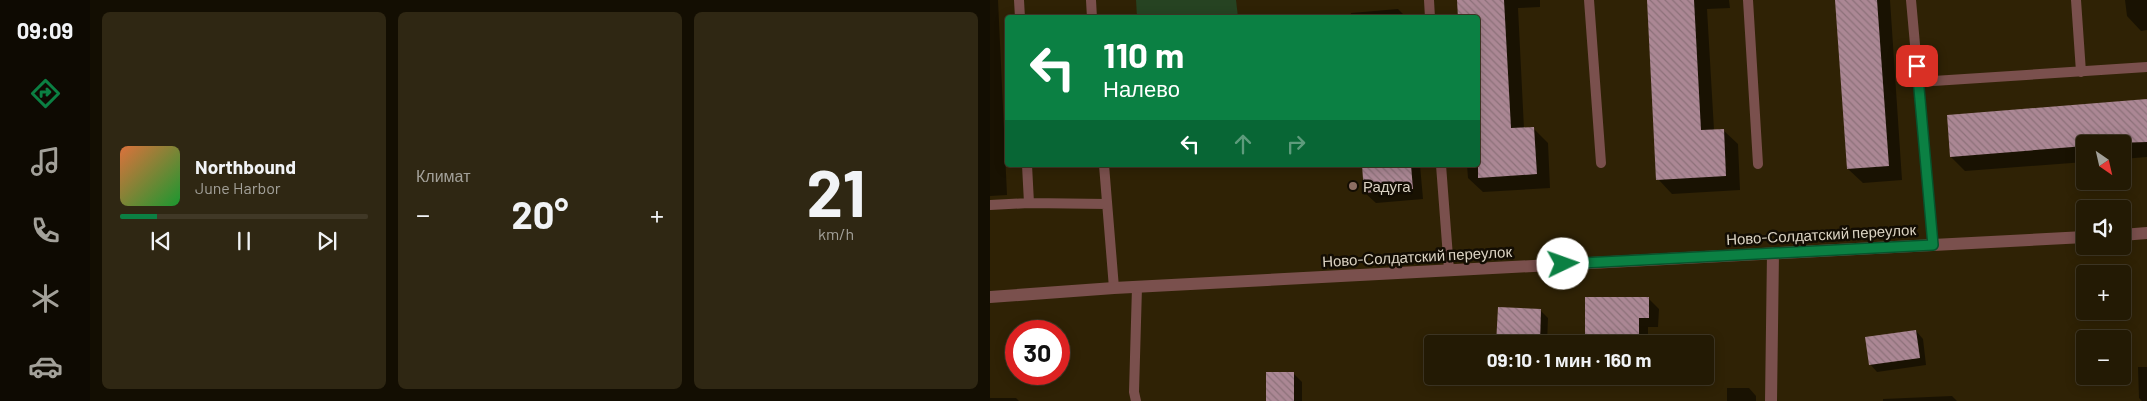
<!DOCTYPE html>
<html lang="ru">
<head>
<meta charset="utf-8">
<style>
  :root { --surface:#231a04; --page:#2f2713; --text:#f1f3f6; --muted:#a3a19a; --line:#403826; --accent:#0b8043 }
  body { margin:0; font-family:Barlow,sans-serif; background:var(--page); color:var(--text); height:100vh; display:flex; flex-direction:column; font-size:19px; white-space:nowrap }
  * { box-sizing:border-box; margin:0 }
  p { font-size:16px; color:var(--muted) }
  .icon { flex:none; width:28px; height:28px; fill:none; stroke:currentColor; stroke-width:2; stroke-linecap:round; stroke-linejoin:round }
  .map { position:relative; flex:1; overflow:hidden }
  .drawer { display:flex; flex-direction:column; gap:12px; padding:12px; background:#130e02; width:900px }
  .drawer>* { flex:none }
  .hud { position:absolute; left:15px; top:15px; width:475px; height:152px; border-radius:5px; box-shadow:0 2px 12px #0003,0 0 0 1px var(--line); background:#0b8043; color:#fff; overflow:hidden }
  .needle { width:32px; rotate:146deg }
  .tools { position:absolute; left:1086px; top:135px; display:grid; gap:10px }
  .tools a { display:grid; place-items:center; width:55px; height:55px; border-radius:5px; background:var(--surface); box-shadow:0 2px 12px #0003,0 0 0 1px var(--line); font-size:25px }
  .speed { position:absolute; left:15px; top:320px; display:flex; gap:10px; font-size:25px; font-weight:700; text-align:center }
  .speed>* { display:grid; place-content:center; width:65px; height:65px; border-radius:50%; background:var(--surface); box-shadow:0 2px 12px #0003,0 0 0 1px var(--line); line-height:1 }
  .speed .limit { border:8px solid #d22; background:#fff; color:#111 }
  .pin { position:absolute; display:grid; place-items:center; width:42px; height:42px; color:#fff; margin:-21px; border-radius:10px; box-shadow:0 2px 8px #0006 }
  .me { position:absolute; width:55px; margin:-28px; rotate:87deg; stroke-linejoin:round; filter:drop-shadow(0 0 4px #0008) }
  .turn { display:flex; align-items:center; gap:18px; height:105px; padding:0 15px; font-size:22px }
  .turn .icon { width:65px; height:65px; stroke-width:2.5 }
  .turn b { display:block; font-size:35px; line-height:42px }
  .lanes { display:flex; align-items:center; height:48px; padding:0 15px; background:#0003; justify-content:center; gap:25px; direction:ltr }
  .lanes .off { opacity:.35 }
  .big { font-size:38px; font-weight:700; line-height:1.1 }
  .drawer .tile { flex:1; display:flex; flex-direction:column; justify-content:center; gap:8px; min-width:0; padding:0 18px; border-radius:8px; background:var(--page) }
  .drawer .dial { align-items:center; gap:0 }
  .dial b { font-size:65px; line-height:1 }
  .song { display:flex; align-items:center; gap:15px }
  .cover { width:60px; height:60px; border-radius:8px; background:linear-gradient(135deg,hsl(20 70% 55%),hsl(130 70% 35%)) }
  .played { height:5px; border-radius:2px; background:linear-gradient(90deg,var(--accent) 15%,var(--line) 15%) }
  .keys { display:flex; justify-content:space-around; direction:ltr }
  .heat { display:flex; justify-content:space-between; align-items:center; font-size:28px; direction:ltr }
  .drawer .tiles { flex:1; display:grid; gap:12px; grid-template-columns:repeat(3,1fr) }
  .trip { position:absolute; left:434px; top:335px; width:290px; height:50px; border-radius:5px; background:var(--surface); box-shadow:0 2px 12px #0003,0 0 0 1px var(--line); font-weight:700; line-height:50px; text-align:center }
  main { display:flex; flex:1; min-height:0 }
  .tab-bar { display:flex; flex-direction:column; width:90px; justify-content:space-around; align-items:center; background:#0e0a02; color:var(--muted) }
  .tab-bar .icon { width:35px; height:35px }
  .tab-bar .selected { color:var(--accent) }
  .tab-bar b { font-size:22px; color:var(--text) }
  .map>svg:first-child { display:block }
  .pitch { fill:#264322 }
  .shadow { fill:#0007 }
  .building { fill:url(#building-back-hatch) }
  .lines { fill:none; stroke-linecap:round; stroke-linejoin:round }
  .lane { stroke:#7a504d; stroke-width:10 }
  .street { stroke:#7a504d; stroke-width:12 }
  .route-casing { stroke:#07532c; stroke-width:12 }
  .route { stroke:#0b8043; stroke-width:9 }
  .education-dot { fill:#8d6e63; stroke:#130d03; stroke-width:2 }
  .labels { text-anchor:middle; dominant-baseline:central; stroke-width:5; stroke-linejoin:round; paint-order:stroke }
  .poi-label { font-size:15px; fill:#dbd3c3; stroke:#130d03; text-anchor:start }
  .street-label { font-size:15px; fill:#dbd3c3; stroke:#130d03 }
</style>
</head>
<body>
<main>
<nav class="tab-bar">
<b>09:09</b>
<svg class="icon selected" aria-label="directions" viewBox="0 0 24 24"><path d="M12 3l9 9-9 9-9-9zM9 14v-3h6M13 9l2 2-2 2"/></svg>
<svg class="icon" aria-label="music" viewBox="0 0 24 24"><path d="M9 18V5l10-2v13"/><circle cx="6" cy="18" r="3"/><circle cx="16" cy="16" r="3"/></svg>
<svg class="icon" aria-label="phone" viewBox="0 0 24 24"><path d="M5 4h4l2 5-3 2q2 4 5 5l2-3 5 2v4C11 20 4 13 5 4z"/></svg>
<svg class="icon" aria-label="climate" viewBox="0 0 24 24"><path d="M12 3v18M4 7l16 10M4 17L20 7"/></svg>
<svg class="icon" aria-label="car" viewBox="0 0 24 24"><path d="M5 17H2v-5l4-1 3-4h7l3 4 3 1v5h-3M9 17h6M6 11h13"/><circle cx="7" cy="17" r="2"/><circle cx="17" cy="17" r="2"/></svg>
</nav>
<section class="drawer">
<div class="tiles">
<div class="tile">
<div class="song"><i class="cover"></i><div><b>Northbound</b><p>June Harbor</p></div></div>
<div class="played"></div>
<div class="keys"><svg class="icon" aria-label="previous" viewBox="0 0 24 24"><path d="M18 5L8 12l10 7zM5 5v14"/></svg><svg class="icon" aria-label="pause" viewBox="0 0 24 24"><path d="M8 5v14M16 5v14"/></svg><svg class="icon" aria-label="next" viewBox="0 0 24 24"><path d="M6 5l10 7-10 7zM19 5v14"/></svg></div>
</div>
<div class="tile"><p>Климат</p>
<div class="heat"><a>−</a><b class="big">20°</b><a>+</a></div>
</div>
<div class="tile dial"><b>21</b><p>km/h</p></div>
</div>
</section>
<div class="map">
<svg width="1157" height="401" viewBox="0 0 1157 401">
  <defs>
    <pattern id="building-back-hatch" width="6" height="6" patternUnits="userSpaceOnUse" patternTransform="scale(1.25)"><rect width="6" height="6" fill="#ab8794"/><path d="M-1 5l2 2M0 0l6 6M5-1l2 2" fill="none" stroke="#8c7179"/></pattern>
  </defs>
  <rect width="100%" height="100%" fill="#2f2205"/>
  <path class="pitch" d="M146,0H246L248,17H147Z"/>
  <path class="shadow" d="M0,0H8L17,195L0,196Z
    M468,0H550V7L528,8L534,129H544L558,143L560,188L493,192L478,178L477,165H488V18Z
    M658,0H739L740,8L717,9L724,130H733L748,144L750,190L682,194L668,179Z
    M846,0H900L912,180L873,183L858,169Z
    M1135,0H1157V30L1151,31L1137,16Z
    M408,9L417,18H361V13Z
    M1157,100V157L1132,159V144H1095V162L975,171L961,157Z
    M373,165H430L433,199L386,203L375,193Z
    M658,298L669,309L668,327H658V344H603L596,336Z
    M551,311L558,318L557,344H507Z
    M926,331L933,339L936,365L887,372L880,364Z
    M1148,367H1157V401H1152L1149,398Z
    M304,374L312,382V401H277Z
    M737,388H759L766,396V401H737Z
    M962,396L967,401H893V399Z
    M0,398H26L29,401H0Z"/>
  <path class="building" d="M467,0H514L521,128L544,127L547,174L488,178V18H468Z
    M657,0H704L711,130L734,129L736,176L666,180Z
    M845,0H887L899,166L857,169Z
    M1157,99V142L1095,144V146L960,157L957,115Z
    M372,165H421L423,189L374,193Z
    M595,297H659V318H649V337H595Z
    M508,307L551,309L550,344H506Z
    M926,330L930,358L879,365L875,337Z
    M276,372H304V401H276Z"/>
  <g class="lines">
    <path class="lane" d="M29,0L30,18
      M101,0L102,18
      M439,0L440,18
      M599,0L611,163
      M758,0L768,164
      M921,0L943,245
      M1086,0L1091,72
      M928,82L1157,67
      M37,165L39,203L117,204
      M114,165L124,288
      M451,165L459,270
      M0,205L39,203
      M146,401L144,392L147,287"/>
    <path class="street" d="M1132,235L1157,233
      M0,297L124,288L1095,237
      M781,401L783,253"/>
  </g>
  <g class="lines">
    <defs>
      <path id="route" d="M573,264L943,245L927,66"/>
    </defs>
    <use href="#route" class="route-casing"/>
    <use href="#route" class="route"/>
  </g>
  <circle class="education-dot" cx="363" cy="186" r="5"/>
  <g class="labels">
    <g class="poi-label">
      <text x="373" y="186">Радуга</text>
    </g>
    <g class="street-label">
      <text transform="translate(831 234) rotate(-3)">Ново-Солдатский переулок</text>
      <text transform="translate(427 256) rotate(-3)">Ново-Солдатский переулок</text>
    </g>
  </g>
</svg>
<div class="tools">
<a><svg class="needle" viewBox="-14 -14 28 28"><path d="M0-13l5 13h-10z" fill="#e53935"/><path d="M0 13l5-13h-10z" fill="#a3a19a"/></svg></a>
<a><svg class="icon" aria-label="sound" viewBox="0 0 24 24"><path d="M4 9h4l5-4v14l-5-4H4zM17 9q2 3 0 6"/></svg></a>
<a>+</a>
<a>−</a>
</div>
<div class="speed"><div class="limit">30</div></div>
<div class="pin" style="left:927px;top:66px;background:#d93025"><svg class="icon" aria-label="arrive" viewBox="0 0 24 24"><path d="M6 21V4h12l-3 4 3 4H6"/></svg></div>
<svg class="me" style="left:573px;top:264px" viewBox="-20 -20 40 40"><circle r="19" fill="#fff"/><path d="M0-13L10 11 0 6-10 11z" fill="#0b8043"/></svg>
<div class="trip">09:10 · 1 мин · 160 m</div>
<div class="hud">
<div class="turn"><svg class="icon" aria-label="left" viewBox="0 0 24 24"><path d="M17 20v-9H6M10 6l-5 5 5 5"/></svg><div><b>110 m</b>Налево</div></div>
<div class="lanes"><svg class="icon" aria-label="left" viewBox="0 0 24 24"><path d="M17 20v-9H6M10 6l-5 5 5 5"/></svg><svg class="icon off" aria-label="ahead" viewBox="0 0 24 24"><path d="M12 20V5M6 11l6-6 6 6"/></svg><svg class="icon off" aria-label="right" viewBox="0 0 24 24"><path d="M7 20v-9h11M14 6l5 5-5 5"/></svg></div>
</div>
</div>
</main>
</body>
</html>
